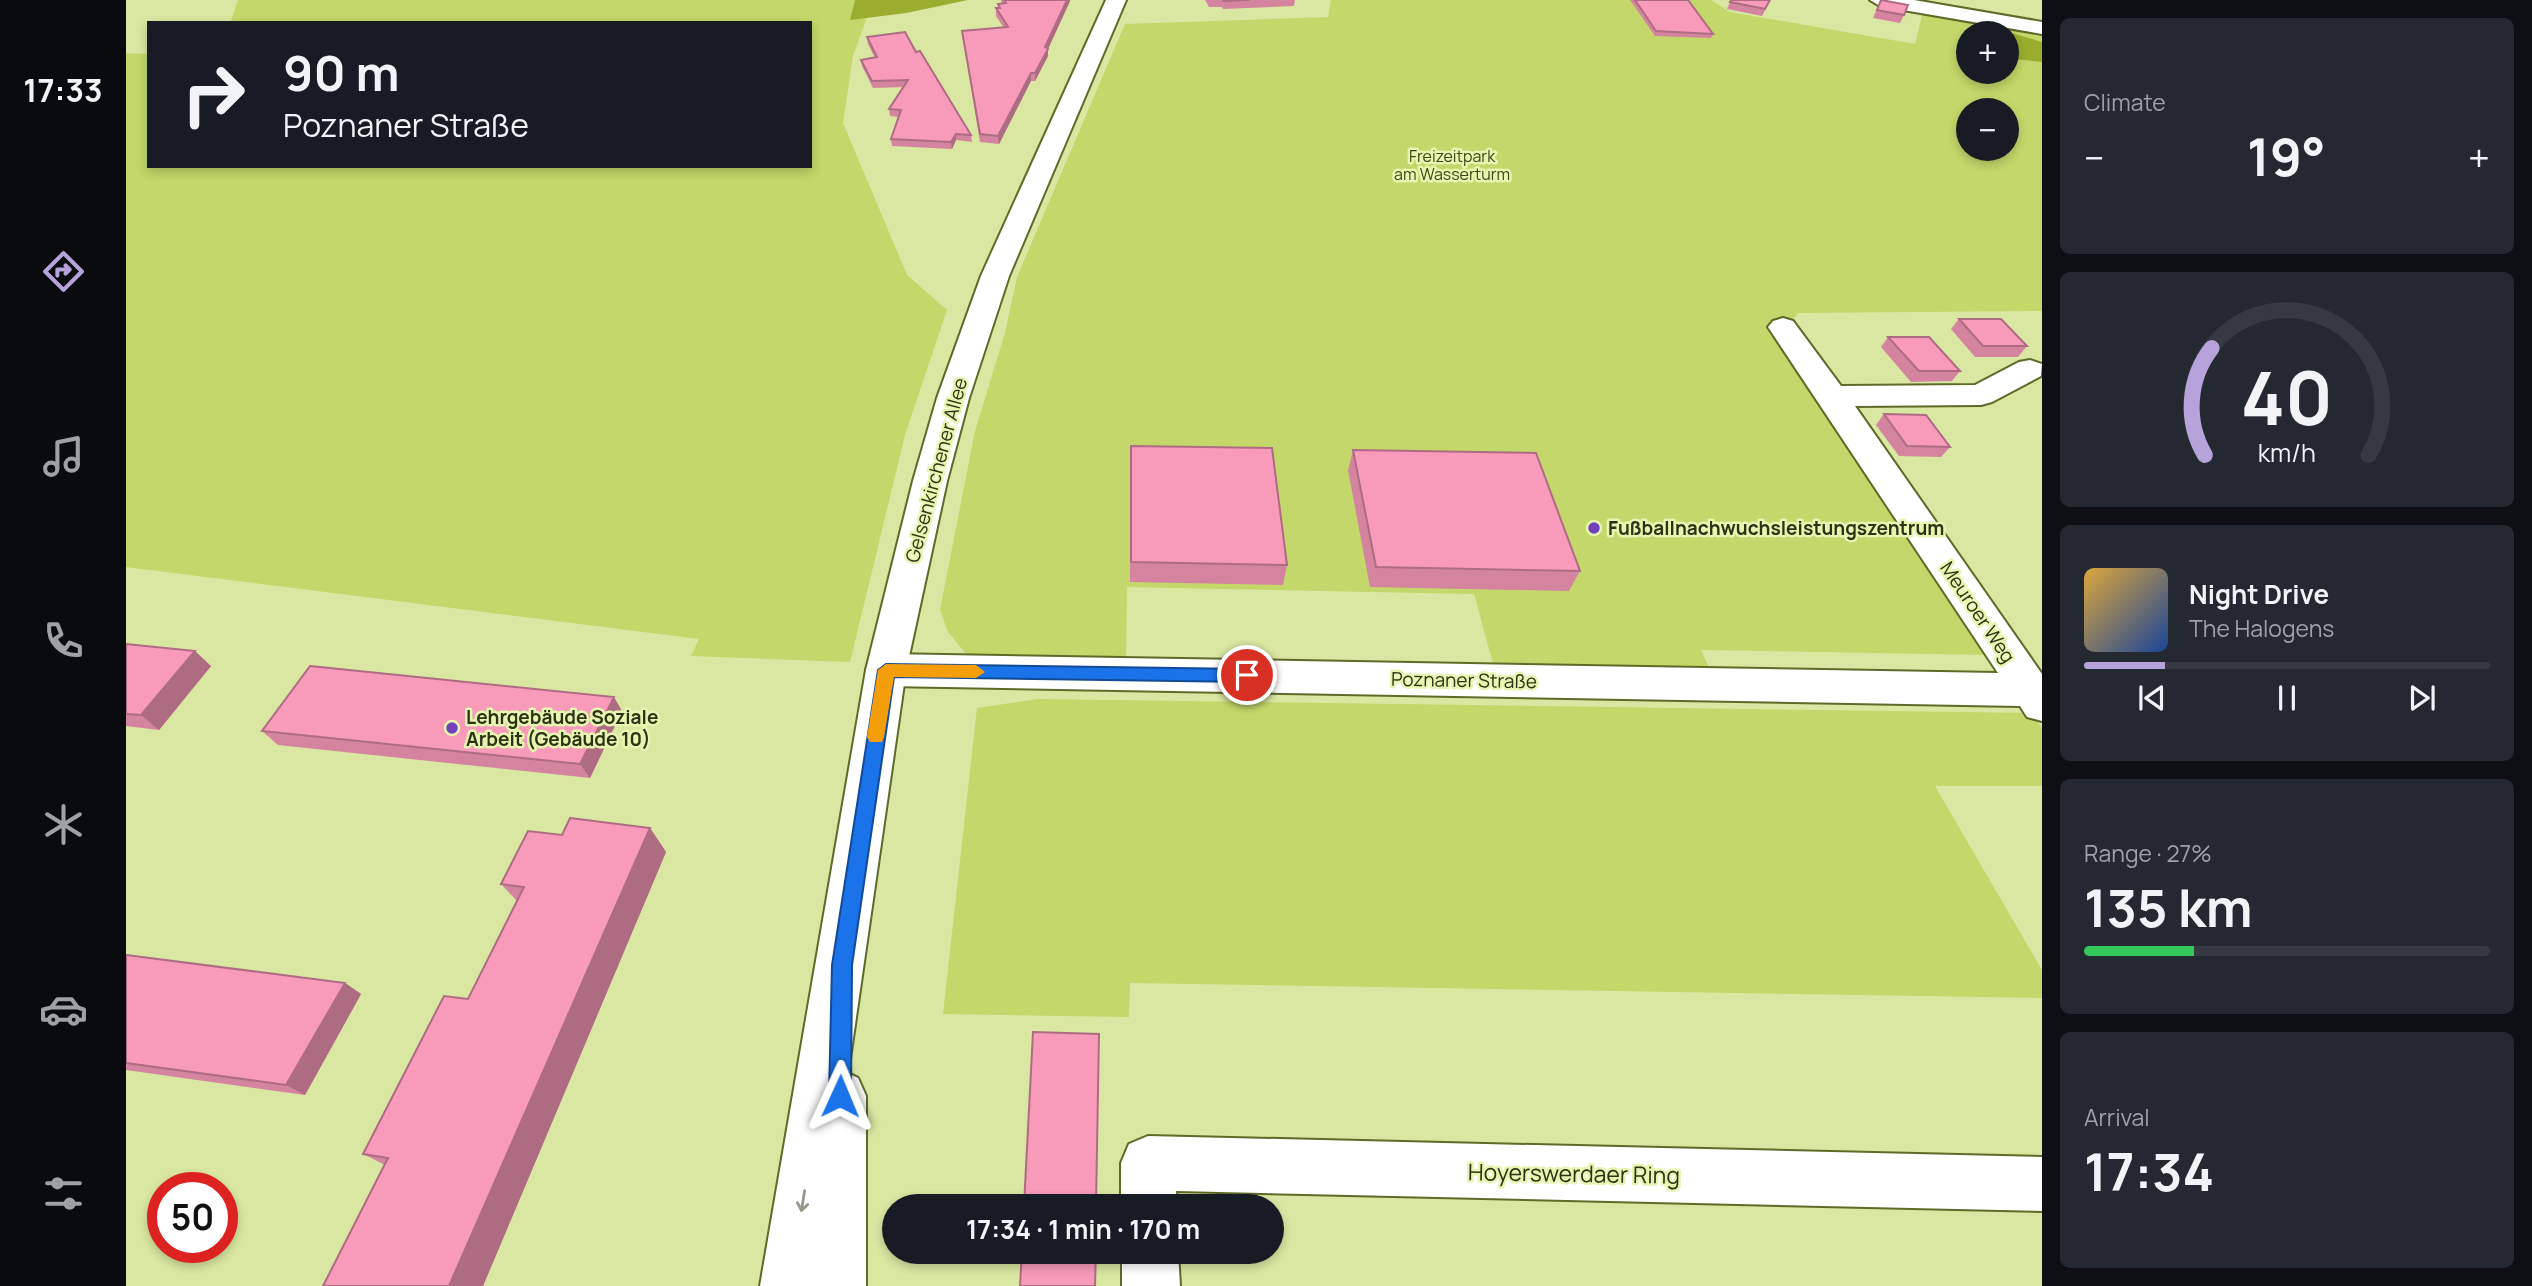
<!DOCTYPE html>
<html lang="en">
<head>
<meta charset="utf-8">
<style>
  :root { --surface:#171b24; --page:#242831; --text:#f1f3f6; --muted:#9ea1a6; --line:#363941; --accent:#b7a3db }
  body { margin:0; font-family:Manrope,sans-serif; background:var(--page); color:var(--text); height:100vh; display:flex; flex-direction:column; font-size:26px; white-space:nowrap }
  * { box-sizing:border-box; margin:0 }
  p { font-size:23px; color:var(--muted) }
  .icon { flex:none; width:38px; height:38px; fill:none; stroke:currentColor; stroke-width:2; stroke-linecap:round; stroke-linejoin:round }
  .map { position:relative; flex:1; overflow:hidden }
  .drawer { display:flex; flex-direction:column; gap:18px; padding:18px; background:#0d0f14; width:490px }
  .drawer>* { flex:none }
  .top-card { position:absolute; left:21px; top:21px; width:665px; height:147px; border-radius:0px; box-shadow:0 4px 10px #0003; background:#171b24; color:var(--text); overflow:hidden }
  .tools { position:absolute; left:1830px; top:21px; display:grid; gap:14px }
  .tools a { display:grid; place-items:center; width:63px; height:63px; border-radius:50%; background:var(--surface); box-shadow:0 4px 10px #0003; font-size:35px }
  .speed { position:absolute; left:21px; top:1172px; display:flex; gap:14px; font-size:35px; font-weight:700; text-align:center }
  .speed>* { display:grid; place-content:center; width:91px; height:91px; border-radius:50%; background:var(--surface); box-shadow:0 4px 10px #0003; line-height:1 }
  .speed .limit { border:10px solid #d22; background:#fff; color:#111 }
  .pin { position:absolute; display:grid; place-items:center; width:60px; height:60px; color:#fff; margin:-30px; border:4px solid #fff; border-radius:50%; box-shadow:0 2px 7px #0007 }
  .me { position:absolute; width:77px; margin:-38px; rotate:1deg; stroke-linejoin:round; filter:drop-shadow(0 0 5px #0008) }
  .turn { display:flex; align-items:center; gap:24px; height:147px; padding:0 21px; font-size:32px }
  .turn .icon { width:91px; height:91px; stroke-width:2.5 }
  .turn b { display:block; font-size:49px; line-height:60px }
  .big { font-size:52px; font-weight:700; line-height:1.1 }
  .drawer .widget { flex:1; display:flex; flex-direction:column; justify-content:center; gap:10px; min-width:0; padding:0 24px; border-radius:10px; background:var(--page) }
  .drawer .dial { align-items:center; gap:0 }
  .dial svg { height:182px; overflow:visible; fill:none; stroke:var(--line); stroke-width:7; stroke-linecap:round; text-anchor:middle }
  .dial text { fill:var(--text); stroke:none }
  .song { display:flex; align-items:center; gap:21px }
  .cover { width:84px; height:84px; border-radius:10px; background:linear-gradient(135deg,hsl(40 70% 55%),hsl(220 70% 35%)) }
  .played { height:7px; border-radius:4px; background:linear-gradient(90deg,var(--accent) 20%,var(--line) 20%) }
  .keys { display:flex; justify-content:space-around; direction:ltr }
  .heat { display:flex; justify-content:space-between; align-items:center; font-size:38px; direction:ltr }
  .charge { height:10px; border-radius:5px; background:linear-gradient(90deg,#34c759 27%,var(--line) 0) }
  .trip { position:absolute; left:756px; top:1194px; width:402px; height:70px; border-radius:35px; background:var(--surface); box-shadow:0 4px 10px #0003; font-weight:700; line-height:70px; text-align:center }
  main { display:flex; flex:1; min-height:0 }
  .dock { display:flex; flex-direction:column; width:126px; justify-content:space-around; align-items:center; background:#090b0e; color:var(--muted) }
  .dock .icon { width:49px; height:49px }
  .dock .active { color:var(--accent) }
  .dock b { font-size:32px; color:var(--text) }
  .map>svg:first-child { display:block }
  .green { fill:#c3d76a; fill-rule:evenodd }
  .forest { fill:#9aad2e }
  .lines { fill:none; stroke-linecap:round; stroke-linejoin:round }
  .minor-casing { stroke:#5e6a27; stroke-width:4 }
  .major-casing { stroke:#5e6a27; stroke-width:4 }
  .minor { fill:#fff; fill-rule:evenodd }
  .major { fill:#fff; fill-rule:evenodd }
  .wall { fill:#d584a0 }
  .shaded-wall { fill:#ae6c82 }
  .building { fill:#f89aba; stroke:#ae6c82; stroke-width:2 }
  .oneway { stroke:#96988a }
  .route { fill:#1a73e8; stroke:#114b97; stroke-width:2 }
  .slow { fill:#f59e0b }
  .poi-dot { fill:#7141b9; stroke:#e6f5af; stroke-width:2.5 }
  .labels { text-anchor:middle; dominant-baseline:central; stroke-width:5; stroke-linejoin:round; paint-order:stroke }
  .far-park-label { font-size:16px; fill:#3d4514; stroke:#e6f5af }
  .street-label { font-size:19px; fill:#2d3216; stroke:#e6f5af }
  .poi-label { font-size:19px; font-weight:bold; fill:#2d3216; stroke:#e6f5af; text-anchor:start }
  .near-street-label { font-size:23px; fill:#2d3216; stroke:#e6f5af }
</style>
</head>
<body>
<main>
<nav class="dock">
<b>17:33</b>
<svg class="icon active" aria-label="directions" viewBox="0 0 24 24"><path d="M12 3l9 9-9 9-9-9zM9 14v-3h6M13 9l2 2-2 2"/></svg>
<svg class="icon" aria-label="music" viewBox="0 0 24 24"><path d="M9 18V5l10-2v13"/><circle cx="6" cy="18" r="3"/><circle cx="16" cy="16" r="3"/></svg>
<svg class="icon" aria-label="phone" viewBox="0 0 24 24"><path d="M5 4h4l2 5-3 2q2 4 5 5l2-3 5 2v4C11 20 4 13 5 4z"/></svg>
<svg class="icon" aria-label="climate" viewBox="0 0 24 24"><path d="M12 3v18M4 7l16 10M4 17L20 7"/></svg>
<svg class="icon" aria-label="car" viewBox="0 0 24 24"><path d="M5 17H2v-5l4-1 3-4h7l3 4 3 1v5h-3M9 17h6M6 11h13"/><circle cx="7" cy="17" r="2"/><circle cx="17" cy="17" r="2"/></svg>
<svg class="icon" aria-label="filters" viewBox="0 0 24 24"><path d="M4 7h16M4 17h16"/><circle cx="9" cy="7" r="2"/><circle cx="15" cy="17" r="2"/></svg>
</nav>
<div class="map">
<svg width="1916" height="1286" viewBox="0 0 1916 1286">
  <rect width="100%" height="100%" fill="#d9e7a2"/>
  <path class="green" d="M112,0H729L725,19L741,17L727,56L717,123L781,275L821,310L779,435L724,662L565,656L573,639L0,567V53L23,54V166H684V23L105,21Z
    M1205,0H1585L1604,12L1789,44L1797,12L1916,33V311L1672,313L1664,323H1644L1863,655L1575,650L1586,674L972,662L841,655L822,632L814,610L849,431L879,333L891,277L999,24L1202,17ZM1843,33H1881V72H1843ZM1843,110H1881V149H1843ZM1001,587L1348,594L1368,667L1000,660Z
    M913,699L1905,713L1916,728V786H1809L1916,970V998L1004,983L1003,1017L817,1014L851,708Z"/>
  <path class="forest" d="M729,0H842L780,13L724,20Z
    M1879,31L1916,42V62L1889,59L1881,54V33H1863Z"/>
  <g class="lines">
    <defs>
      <path id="minor" d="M1657,318L1667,321L1715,386L1849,385L1893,362L1904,360L1916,364L1915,376L1866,402L1855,405L1729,406L1916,674V721L1901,717L1894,706L760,686L746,681L740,670L746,659L760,654L1872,673L1642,327L1647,321Z
        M1022,1136L1916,1157V1211L1050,1191L1051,1206H995V1163L1003,1144Z
        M996,1251H1052L1054,1286H996Z"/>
      <path id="major" d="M980,0H1000L883,276L843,398L821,481L780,670L722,1073L732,1078L740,1096V1286H634L740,670L787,481L811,398L855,276Z
        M1744,0H1788L1916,22V34L1754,6Z"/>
    </defs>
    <use href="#minor" class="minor-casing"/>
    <use href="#major" class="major-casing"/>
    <use href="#minor" class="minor"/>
    <use href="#major" class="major"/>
  </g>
  <path class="wall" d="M875,0H944V1L922,49V56L909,81H905L873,144L854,142L836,31L878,28L870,16V8H872V4L876,3Z
    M1079,0H1169L1168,6L1097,9L1096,7H1083Z
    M1504,0H1562L1587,34L1585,38L1529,36Z
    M1605,0H1644L1636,16L1601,9Z
    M1755,0L1778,15L1774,23L1747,18Z
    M741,37L790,52L845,135L846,142L830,140L826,149L766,146L765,139L773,117L764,116L763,109L778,87L747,88L736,66L735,60L749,58L742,44Z
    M1833,319L1901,346L1892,357H1849L1825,329Z
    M1762,337L1834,371L1826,381L1785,382L1755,347Z
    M1758,414L1824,447L1815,457L1773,456L1750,425Z
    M1005,446L1161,565L1157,585L1004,582Z
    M1227,450L1454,571L1443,591L1244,587L1222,470Z
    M0,644L85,666L33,730L0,726Z
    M496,711L464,778L152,745L136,731Z
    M524,828L540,852L357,1286H197L259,1165L237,1154L342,999L391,901L375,884L436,835Z
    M0,955L219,983L235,994L179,1095L0,1070Z"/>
  <path class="shaded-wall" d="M941,0H944V1L922,49V56L909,81V73L919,47Z
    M905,73V81L873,144L872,136Z
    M830,134V140L826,149L825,142Z
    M69,651L85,666L33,730L15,715Z
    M488,697L496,711L464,778L454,764Z
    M524,828L540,852L357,1286H323Z
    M219,983L235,994L179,1095L160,1085Z"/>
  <path class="building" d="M878,0H941L919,47L922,49L909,73H905L872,136L854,134L836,31L882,27L870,8H874L872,4L880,3Z
    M1097,0H1123L1098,1Z
    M1509,0H1562L1587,34L1530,31Z
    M1605,0H1644L1639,9L1604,2Z
    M1755,0L1782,5L1778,15L1751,10Z
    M779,32L790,52L794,51L845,135L830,134L825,142L765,139L775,110L763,109L782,80L746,81L735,60L751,57L741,37Z
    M1833,319H1875L1901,346H1857Z
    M1762,337H1803L1834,371H1793Z
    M1758,414L1800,415L1824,447L1781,446Z
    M1005,446L1146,448L1161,565L1005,562Z
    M1227,450L1410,453L1454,571L1250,567Z
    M0,644L69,651L15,715L0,714Z
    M184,666L488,697L454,764L136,731Z
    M444,818L524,828L323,1286H197L262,1158L237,1154L318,996L342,999L398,887L375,884L402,831L436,835Z
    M0,955L219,983L160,1085L0,1063Z
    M907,1032L973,1034L970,1206H898Z
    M896,1251H970L969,1286H894Z"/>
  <defs><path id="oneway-shaft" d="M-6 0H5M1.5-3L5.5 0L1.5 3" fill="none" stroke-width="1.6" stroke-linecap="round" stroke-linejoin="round" transform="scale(1.75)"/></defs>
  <use class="oneway" href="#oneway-shaft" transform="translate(677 1201) rotate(99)"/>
  <path class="route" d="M760,664L1121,669L1127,671L1130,675L1127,680L1121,682L768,677L726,965L725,1096L721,1103L714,1106L706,1103L703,1096L706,965L752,670Z"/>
  <path class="slow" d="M760,664L850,665L859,672L850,678L768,677L758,737L756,742H744L741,737L752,670Z"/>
  <g class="poi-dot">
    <circle cx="1468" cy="528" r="7"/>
    <circle cx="326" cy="728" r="7"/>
  </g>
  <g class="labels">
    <g class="far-park-label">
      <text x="1326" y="156">Freizeitpark<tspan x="1326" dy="18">am Wasserturm</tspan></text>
    </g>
    <g class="street-label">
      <text transform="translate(810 470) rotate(-75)">Gelsenkirchener Allee</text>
      <text transform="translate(1852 612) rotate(56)">Meuroer Weg</text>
      <text transform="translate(1338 680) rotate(1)">Poznaner Straße</text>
    </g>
    <g class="poi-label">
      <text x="1482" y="528">Fußballnachwuchsleistungszentrum</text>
      <text x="340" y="717">Lehrgebäude Soziale<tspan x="340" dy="22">Arbeit (Gebäude 10)</tspan></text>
    </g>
    <g class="near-street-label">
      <text transform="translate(1448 1173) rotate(1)">Hoyerswerdaer Ring</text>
    </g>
  </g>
</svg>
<div class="tools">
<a>+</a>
<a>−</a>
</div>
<div class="speed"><div class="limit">50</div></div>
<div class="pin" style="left:1121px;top:675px;background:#d93025"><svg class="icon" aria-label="arrive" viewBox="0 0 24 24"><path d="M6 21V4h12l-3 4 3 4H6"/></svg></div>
<svg class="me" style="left:714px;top:1096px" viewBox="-20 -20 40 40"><path d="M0-17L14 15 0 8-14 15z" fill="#1a73e8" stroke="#fff" stroke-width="4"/></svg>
<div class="trip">17:34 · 1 min · 170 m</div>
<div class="top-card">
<div class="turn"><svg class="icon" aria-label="right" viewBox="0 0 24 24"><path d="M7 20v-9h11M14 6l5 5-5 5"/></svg><div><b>90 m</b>Poznaner Straße</div></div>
</div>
</div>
<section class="drawer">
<div class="widget"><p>Climate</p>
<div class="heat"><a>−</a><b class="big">19°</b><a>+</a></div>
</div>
<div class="widget dial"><svg viewBox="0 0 100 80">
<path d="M14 69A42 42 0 1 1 86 69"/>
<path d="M14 69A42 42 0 0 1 17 22" stroke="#b7a3db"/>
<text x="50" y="56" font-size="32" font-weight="700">40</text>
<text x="50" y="72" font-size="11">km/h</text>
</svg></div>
<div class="widget">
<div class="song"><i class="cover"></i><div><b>Night Drive</b><p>The Halogens</p></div></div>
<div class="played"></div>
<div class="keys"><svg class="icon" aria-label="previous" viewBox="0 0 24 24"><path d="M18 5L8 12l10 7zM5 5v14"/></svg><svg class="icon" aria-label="pause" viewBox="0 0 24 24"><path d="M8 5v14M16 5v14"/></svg><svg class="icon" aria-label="next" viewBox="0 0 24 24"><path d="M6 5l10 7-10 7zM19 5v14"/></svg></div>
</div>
<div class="widget"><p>Range · 27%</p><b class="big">135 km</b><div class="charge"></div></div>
<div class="widget"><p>Arrival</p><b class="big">17:34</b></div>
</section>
</main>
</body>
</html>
